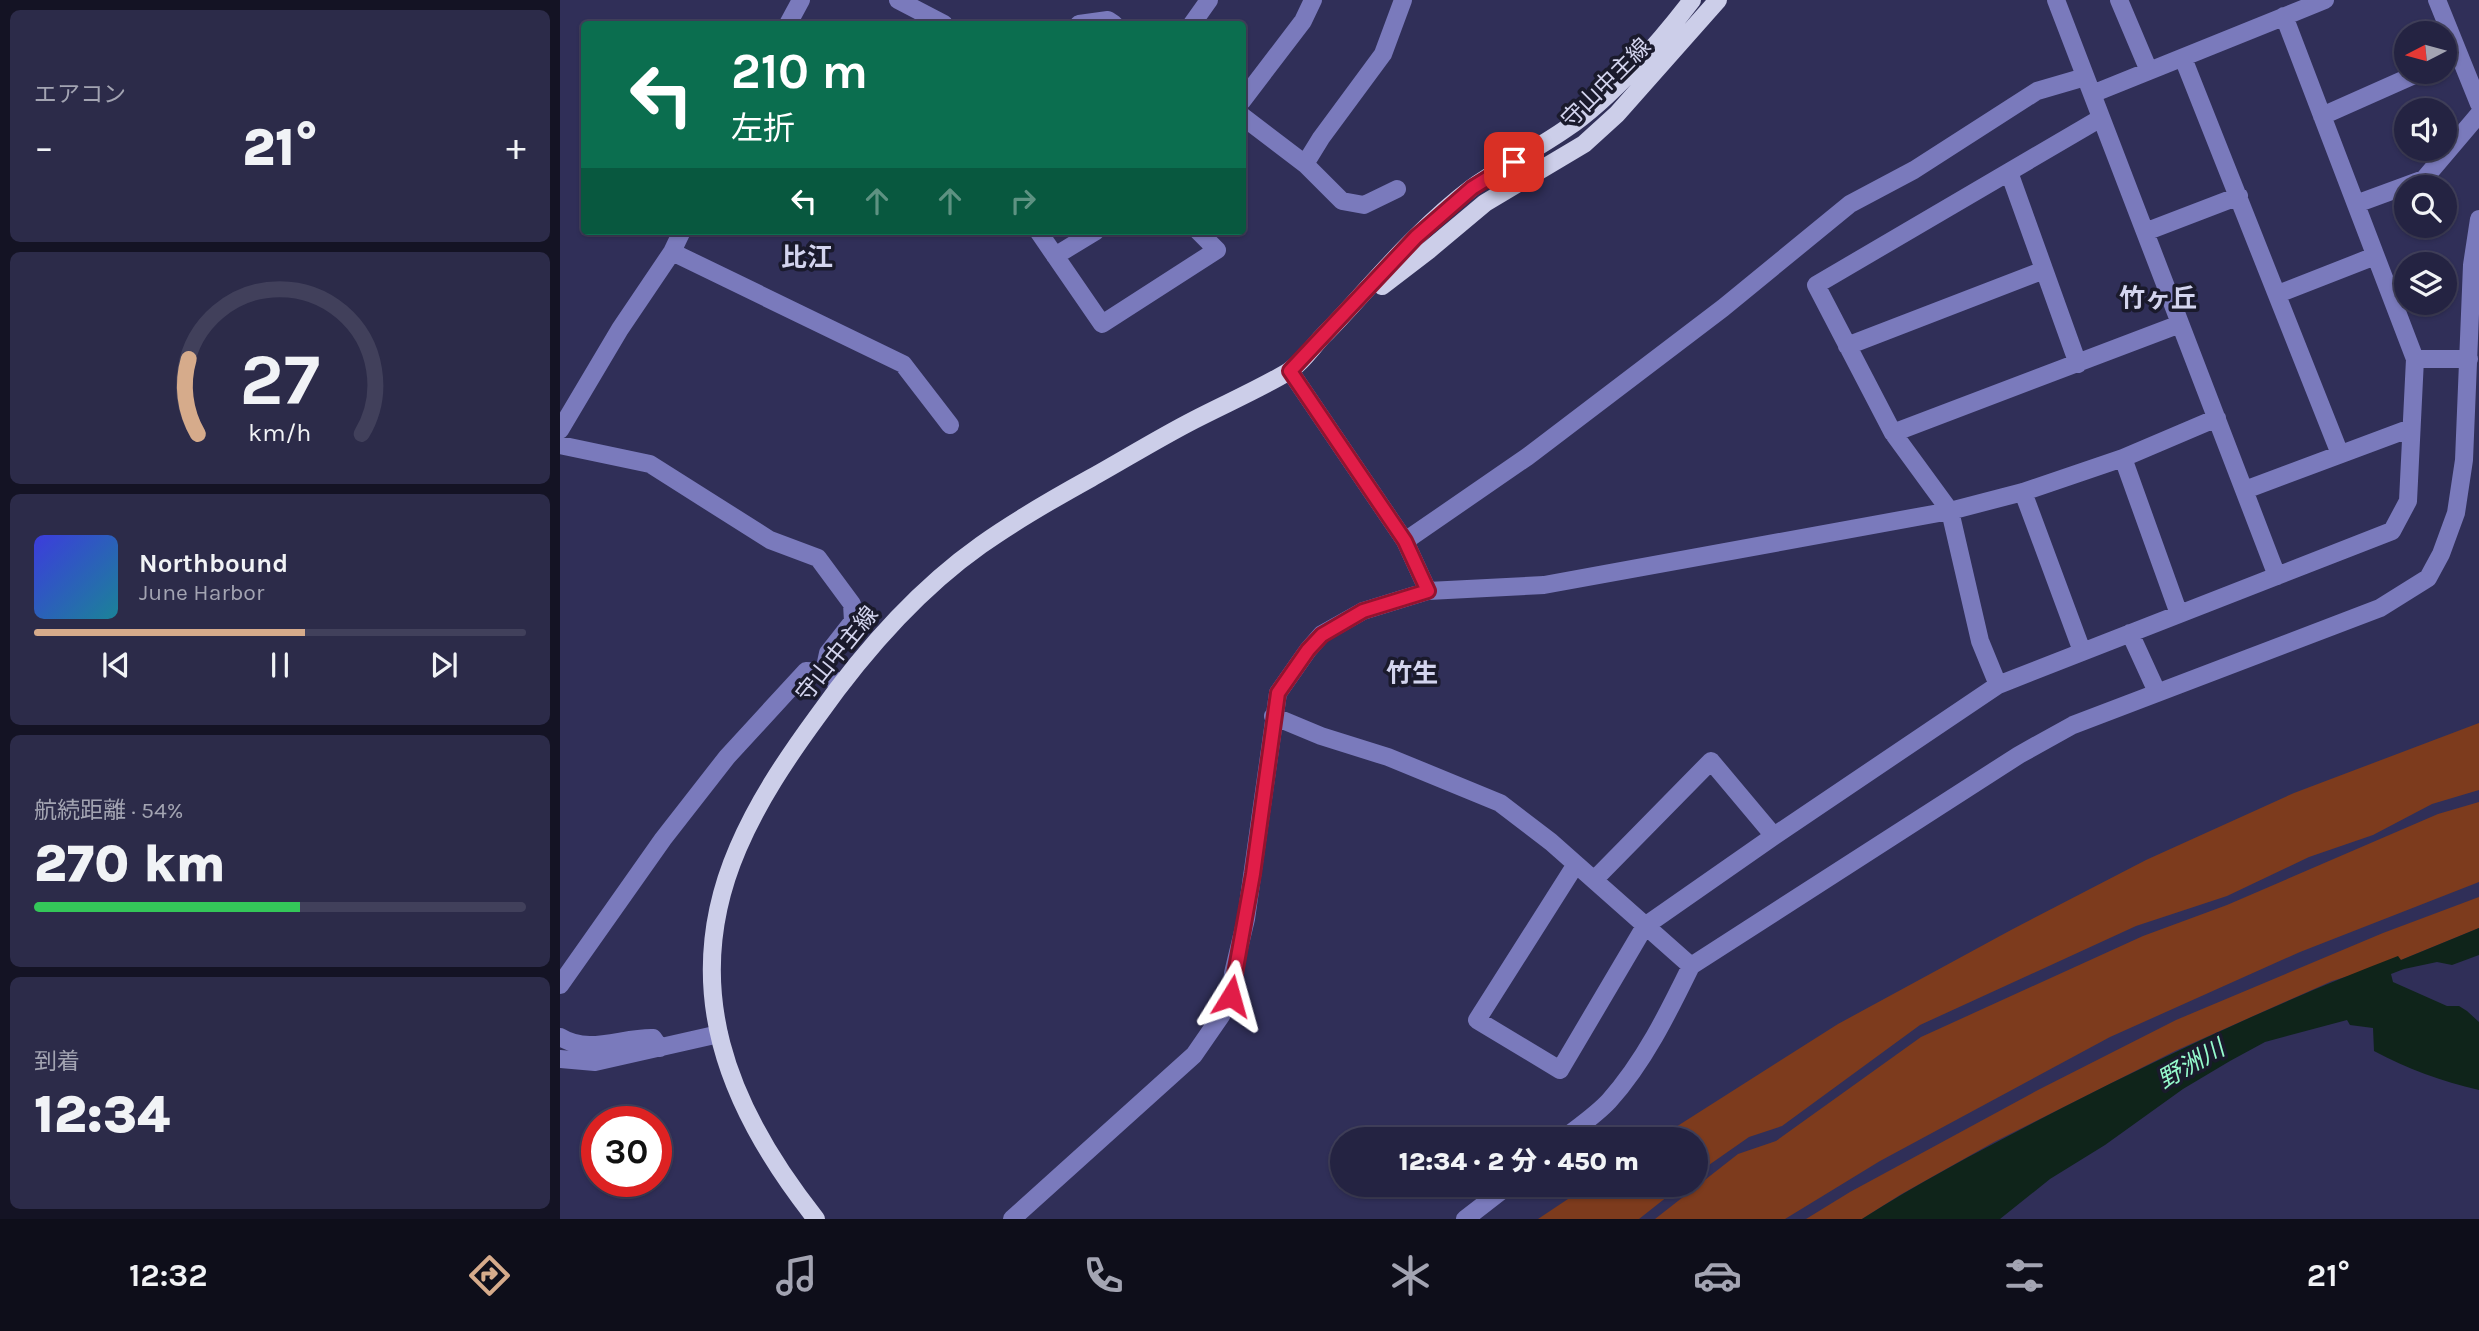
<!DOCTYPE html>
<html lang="ja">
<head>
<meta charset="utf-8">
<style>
  :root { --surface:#242342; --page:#2c2b49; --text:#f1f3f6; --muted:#a3a4b2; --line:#41405b; --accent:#d6ab8b }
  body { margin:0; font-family:Karla,"Noto Sans JP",sans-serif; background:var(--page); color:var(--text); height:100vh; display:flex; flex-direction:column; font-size:26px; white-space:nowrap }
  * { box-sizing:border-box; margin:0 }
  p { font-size:23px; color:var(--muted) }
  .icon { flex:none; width:38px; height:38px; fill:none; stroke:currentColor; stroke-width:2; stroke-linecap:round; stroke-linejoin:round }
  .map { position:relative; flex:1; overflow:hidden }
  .panel { display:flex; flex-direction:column; gap:10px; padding:10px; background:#141324; width:560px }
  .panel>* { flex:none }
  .hud { position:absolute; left:21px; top:21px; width:665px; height:214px; border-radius:7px; box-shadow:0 2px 5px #0004,0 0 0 2px var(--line); background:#0b6e4f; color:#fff; overflow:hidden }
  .needle { width:46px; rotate:264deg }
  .tools { position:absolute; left:1834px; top:21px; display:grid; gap:14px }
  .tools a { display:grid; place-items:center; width:63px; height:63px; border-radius:50%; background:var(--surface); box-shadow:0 2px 5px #0004,0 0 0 2px var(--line); font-size:35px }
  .speed { position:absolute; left:21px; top:1106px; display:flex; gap:14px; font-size:35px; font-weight:700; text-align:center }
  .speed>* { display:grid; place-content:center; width:91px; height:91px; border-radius:50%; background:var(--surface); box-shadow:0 2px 5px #0004,0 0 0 2px var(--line); line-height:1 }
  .speed .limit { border:10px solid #d22; background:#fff; color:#111 }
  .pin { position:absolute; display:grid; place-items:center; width:60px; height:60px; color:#fff; margin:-30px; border-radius:14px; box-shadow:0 4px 10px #0006 }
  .me { position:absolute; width:77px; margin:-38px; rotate:8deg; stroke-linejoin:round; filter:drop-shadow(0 0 5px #0008) }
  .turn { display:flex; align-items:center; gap:24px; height:147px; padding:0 35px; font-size:32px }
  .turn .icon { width:91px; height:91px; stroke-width:2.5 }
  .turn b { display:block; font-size:49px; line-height:60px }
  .lanes { display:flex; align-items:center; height:66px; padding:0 35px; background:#0003; justify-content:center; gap:35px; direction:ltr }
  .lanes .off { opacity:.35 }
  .big { font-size:52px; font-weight:800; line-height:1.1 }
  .panel .widget { flex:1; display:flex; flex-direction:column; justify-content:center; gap:10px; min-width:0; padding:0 24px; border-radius:10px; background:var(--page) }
  .panel .dial { align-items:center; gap:0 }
  .dial svg { height:182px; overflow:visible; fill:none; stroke:var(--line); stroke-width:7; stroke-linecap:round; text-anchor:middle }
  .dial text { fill:var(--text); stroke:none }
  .song { display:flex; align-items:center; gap:21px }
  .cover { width:84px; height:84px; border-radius:10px; background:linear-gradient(135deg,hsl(240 70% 55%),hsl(190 70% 35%)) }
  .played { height:7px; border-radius:4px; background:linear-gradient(90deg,var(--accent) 55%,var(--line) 55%) }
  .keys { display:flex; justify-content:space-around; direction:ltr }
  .heat { display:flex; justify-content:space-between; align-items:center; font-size:38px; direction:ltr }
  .charge { height:10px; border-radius:5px; background:linear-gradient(90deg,#34c759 54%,var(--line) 0) }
  .trip { position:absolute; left:770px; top:1127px; width:378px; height:70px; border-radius:35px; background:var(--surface); box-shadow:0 2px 5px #0004,0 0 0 2px var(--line); font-weight:800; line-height:70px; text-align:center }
  .menu { display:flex; height:112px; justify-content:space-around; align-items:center; background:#0e0e1a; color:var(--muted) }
  .menu .icon { width:49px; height:49px }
  .menu .on { color:var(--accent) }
  .menu b { font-size:32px; color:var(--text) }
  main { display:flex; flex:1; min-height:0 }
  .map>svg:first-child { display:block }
  .green { fill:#7d3b1d }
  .water { fill:#0f241a }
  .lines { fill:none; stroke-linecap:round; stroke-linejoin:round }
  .minor { stroke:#7a7abc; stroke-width:18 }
  .major { stroke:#cccee9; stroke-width:18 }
  .route-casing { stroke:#92132f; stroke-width:18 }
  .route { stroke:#e11d48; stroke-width:12 }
  .labels { text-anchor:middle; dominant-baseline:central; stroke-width:7; stroke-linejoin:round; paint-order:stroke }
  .street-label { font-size:23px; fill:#d3d4ee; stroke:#1a1a2c }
  .water-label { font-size:24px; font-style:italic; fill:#96fbcd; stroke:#1a1a2c }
  .quarter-label { font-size:26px; font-weight:bold; fill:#d3d4ee; stroke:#1a1a2c }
</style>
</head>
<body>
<main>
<section class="panel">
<div class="widget"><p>エアコン</p>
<div class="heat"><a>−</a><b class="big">21°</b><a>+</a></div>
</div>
<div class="widget dial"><svg viewBox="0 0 100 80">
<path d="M14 69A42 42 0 1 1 86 69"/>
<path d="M14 69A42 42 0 0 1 10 36" stroke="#d6ab8b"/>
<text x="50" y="56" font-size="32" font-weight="700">27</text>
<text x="50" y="72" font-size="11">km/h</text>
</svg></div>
<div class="widget">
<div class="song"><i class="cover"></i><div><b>Northbound</b><p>June Harbor</p></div></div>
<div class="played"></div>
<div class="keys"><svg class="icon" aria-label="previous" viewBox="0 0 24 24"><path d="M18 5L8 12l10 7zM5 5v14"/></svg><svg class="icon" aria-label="pause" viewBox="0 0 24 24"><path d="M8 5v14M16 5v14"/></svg><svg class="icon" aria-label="next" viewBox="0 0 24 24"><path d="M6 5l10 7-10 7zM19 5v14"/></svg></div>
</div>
<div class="widget"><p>航続距離 · 54%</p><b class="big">270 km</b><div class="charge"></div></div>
<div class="widget"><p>到着</p><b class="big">12:34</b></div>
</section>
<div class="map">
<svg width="1919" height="1219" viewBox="0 0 1919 1219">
  <rect width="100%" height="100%" fill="#302f58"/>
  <path class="green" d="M1919,723V790L1872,804L1813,835L1749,857L1667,896L1576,926L1360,1025L1222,1126L1189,1137L1136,1174V1139H1097L1278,1024L1451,930L1586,860L1734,793Z
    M1919,802V882L1740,952L1550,1037L1320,1161L1225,1219H1095L1178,1154L1216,1141L1361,1037L1583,936L1667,905L1878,814Z
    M1919,897V928L1841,960L1772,981L1615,1051L1434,1142L1340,1195L1302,1219H1246L1290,1192L1478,1090L1616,1020L1823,933Z
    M1029,1185H1122L1079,1219H978Z"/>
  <path class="water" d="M1919,928V955L1892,965L1877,962L1844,969L1831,974L1833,982L1887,1006H1899L1907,1011L1919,1022V1090C1881,1081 1848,1069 1814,1051L1813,1028L1790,1025L1787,1020L1705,1042L1670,1061L1623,1089L1545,1145L1490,1179L1440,1219H1302C1366,1178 1434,1143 1502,1108C1612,1052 1723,1000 1838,956L1841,960Z"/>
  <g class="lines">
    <path class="minor" d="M338,0L384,24
      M1496,0L1717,576
      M1559,0L1589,71
      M1877,0L1919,104
      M228,24L241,0
      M519,24L548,20L554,24
      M632,24L649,0
      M1623,58L1780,454
      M1532,94L1765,0
      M682,101L743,21L753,0
      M682,116L745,164L782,201L804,205L837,189
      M1762,116L1861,72
      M745,164L761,138L823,54L843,0
      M1449,172L1518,364
      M1796,204L1864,179L1919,114
      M478,231L542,324L657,250L638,231
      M1585,232L1679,196
      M112,252L343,364L390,425
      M495,256L536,231
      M1718,294L1815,256
      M1287,346L1484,270
      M1855,359H1909
      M730,371L845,541L868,591
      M0,430L60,329L112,252L122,231
      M1333,433L1620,324
      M0,445L90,464L210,540L258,558L292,604L293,621L268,653L264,672L280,685
      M1563,458L1619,614
      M1685,490L1851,428
      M1463,492L1522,651
      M845,541L967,457L1163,308L1290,204L1354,170L1477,91L1525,77
      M1570,633L1597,692
      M1438,685L1420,641L1390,511L1333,433L1256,285L1541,118
      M713,716L761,736L828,757L940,803L991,842L1131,966
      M1016,864L917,1020L1000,1070L1085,926L1214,836L1438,685L1832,531L1848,501L1855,359L1724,16
      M1034,880L1151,761L1214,836
      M0,985L103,839L167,757L246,671L264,672
      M0,1037C29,1055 62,1037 93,1038L100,1048
      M0,1059L35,1062L159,1034
      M1003,1139C1018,1127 1036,1115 1049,1101C1084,1062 1108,1013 1131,966L1459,755L1513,725L1820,608L1868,578L1881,554L1896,513L1904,460L1912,265L1919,219
      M452,1219L634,1055L661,1016L671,996L673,973L686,919L718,693L748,650L762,634L803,611L868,591L984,585L1390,511L1463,492L1563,458L1657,418
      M905,1219L949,1185"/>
    <path class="major" d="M822,286L869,250L925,203L1024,144L1057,114L1158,0
      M256,1219C168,1108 118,987 178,848C198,801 227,758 257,717C303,652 356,591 421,545C456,520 493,499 531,478C565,459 599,438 634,420C665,404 697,390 726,373C740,365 751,349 762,337C794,305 823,269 855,238C873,220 893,202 913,187C943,166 977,149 1007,128C1051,98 1100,42 1132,0"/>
  </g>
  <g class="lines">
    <defs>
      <path id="route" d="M671,996L693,874L718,693L748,650L762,635L803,611L868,591L845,541L730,371L856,237L912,188L954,162"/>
    </defs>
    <use href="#route" class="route-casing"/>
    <use href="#route" class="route"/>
  </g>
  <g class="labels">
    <g class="street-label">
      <text transform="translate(1046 83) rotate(-45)">守山中主線</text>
      <text transform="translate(277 654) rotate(-51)">守山中主線</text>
    </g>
    <g class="water-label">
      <text transform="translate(1631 1064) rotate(-30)">野洲川</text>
    </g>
    <g class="quarter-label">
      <text x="247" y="257">比江</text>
      <text x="1598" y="298">竹ヶ丘</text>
      <text x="852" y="673">竹生</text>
    </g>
  </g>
</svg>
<div class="tools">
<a><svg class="needle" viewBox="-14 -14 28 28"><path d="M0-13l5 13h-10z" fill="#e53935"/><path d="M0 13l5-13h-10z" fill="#a3a4b2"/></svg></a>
<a><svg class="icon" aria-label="sound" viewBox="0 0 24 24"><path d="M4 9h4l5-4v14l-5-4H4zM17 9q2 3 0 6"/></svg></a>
<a><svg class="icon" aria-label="search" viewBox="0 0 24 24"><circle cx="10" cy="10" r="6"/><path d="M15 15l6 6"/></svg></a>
<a><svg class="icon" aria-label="layers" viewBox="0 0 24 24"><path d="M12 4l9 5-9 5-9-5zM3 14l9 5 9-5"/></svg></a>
</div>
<div class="speed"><div class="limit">30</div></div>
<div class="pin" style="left:954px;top:162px;background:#d93025"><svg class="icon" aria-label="arrive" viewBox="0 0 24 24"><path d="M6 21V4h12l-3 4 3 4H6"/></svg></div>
<svg class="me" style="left:671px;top:996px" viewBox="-20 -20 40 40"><path d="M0-17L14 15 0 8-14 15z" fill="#e11d48" stroke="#fff" stroke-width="4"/></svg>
<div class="trip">12:34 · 2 分 · 450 m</div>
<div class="hud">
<div class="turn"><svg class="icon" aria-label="left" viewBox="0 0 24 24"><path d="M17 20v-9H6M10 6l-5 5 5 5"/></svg><div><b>210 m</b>左折</div></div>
<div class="lanes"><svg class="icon" aria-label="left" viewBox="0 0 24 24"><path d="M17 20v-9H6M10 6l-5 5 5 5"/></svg><svg class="icon off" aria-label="ahead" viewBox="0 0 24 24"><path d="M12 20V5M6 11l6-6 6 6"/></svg><svg class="icon off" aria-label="ahead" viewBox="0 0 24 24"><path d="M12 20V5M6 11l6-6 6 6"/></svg><svg class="icon off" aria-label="right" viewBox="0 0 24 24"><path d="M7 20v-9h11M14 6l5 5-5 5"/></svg></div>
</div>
</div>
</main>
<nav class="menu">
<b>12:32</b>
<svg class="icon on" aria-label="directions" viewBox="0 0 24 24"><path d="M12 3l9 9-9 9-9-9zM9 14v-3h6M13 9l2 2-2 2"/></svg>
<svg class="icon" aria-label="music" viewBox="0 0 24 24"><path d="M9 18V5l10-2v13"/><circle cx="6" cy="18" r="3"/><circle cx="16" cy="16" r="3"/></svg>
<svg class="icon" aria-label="phone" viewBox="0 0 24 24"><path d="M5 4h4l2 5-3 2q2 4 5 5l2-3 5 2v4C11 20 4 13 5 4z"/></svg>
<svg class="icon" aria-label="climate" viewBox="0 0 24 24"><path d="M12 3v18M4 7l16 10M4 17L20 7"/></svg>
<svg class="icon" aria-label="car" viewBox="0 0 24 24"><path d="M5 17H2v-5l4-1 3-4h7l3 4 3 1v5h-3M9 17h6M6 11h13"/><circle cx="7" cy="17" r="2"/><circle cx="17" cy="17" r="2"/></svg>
<svg class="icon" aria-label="filters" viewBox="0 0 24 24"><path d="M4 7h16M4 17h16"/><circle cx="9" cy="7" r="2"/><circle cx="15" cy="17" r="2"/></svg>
<b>21°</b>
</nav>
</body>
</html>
